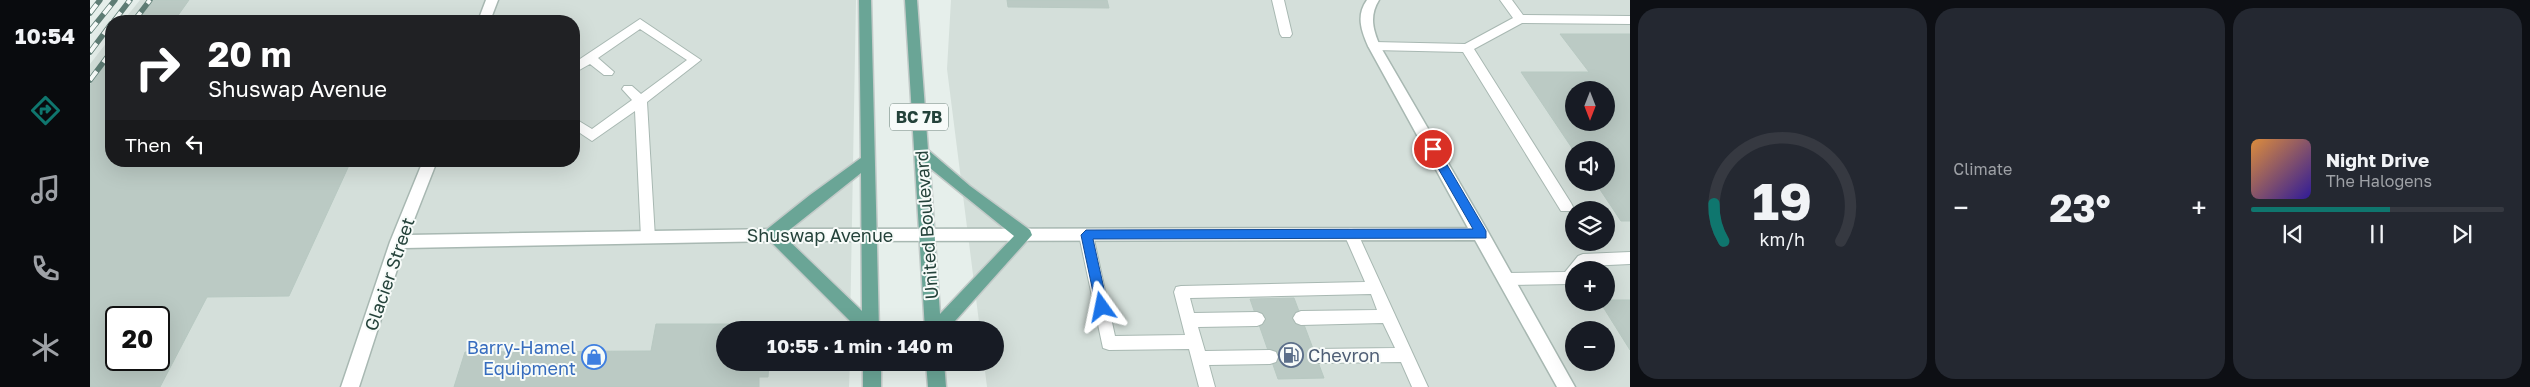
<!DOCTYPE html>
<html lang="en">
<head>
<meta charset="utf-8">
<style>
  :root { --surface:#171b24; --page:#242831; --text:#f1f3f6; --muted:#9ea1a6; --line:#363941; --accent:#0f766e }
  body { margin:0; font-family:"Golos Text",sans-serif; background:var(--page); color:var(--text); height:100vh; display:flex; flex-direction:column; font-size:19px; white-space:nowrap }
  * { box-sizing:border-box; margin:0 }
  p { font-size:16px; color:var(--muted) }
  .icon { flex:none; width:28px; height:28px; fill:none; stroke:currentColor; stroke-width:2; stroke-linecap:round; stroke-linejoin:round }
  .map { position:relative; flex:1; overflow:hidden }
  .drawer { display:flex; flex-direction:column; gap:8px; padding:8px; background:#0d0f14; width:900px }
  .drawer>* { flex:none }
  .top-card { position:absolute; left:15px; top:15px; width:475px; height:152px; border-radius:20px; box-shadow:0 5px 20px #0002; background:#202124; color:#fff; overflow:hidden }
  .needle { width:32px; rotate:180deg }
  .tools { position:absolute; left:1475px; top:81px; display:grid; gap:10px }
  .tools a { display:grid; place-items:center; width:50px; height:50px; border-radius:50%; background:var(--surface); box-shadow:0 5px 20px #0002; font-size:25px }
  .speed { position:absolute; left:15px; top:306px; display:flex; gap:10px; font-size:25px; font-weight:700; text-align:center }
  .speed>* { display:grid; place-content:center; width:65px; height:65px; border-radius:50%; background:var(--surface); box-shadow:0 5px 20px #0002; line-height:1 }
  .speed .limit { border:2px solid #111; border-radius:8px; background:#fff; color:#111 }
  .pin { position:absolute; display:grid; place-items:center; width:42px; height:42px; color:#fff; margin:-21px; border:2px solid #fff; border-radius:50%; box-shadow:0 1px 5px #0007 }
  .me { position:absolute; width:55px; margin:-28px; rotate:348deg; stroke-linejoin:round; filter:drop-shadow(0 0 4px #0008) }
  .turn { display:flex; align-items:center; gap:18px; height:105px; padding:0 20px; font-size:22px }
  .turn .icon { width:65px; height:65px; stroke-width:2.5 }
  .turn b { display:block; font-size:35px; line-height:42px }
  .then { display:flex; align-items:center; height:48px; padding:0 20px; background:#0003; gap:10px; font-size:19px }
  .big { font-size:38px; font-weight:700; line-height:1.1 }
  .drawer .card { flex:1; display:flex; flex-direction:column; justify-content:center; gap:8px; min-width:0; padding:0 18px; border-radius:20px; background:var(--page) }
  .drawer .dial { align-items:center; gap:0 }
  .dial svg { height:130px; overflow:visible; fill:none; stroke:var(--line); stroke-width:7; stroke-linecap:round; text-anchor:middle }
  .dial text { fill:var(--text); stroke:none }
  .song { display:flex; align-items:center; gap:15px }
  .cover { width:60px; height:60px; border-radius:8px; background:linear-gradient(135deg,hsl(30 70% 55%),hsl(250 70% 35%)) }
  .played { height:5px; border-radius:2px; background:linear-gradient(90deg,var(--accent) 55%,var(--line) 55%) }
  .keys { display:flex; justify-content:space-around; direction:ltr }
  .heat { display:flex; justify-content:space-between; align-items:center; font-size:28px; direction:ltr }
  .drawer .tiles { flex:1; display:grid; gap:8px; grid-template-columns:repeat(3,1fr) }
  .trip { position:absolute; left:626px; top:321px; width:288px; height:50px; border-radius:25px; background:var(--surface); box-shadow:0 5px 20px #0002; font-weight:700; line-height:50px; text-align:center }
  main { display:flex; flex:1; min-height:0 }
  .menu { display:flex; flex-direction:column; width:90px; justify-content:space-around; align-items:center; background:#090b0e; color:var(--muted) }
  .menu .icon { width:35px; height:35px }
  .menu .active { color:var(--accent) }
  .menu b { font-size:22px; color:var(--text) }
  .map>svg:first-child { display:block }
  .built { fill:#d4dfda; fill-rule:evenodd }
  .building { fill:#bbcac4; stroke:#b8c9c2; fill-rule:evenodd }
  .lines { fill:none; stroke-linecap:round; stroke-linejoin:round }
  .lane-casing { stroke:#a8b8b2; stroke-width:2 }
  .street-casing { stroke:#a8b8b2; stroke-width:3 }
  .primary-casing { stroke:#c2cac8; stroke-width:3 }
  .lane { fill:#fff; fill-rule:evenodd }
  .street { fill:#fff; fill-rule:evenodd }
  .primary { fill:#6aa596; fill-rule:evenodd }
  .rail-casing { stroke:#5f7d75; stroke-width:5.5 }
  .rail { stroke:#f7fbf9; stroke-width:4; stroke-dasharray:11; stroke-linecap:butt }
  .route { fill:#1a73e8; stroke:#114b97 }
  .labels { text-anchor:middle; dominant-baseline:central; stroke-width:4; stroke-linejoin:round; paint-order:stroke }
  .shield { fill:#f7fbf9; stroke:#637a73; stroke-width:1 }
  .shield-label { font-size:16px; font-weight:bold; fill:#24423a }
  .street-label { font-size:18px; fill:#24423a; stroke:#f7fbf9 }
  .shop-label { font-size:18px; fill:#366cbe; stroke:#f7fbf9; text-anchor:end }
  .service-label { font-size:18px; fill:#4e5e75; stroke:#f7fbf9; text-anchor:start }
</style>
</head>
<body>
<main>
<nav class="menu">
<b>10:54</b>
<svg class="icon active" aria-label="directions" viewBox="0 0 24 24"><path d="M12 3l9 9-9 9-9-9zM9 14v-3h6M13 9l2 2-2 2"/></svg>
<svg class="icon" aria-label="music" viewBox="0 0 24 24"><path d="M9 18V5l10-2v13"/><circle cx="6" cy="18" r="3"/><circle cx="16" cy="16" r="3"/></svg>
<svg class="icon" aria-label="phone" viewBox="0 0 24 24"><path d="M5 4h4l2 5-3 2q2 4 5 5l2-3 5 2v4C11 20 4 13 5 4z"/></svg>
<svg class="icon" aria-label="climate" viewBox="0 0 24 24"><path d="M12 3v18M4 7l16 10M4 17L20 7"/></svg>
</nav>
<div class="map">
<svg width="1540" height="387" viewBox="0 0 1540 387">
  <rect width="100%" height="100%" fill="#e6efeb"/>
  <path class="built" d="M50,0H766L760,330H635V362L760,363L759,387H0V64L21,37V161H484V21H33ZM26,318H69V360H26Z
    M861,0H1540V387H897L894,363L905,362V330H890L857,69ZM1484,90H1516V122H1484ZM1484,150H1516V182H1484ZM1484,210H1516V242H1484ZM1484,270H1516V302H1484ZM1484,330H1516V362H1484Z"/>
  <path class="building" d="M64,0H99L84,21H48Z
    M917,0H1017L1019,8L918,7Z
    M1470,34H1540V221H1531L1505,182H1516V150L1484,151L1431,72H1499ZM1484,90H1516V122H1484Z
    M21,57V161H261L199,296L117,297L70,387H0V85ZM26,318H69V360H26Z
    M1204,298L1234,378L1188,379L1160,299Z
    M1516,300H1540V350L1510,302H1516Z
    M566,324H681V330H635V362H679L678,377H669V387H364L375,352L561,351Z"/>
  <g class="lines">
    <defs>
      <path id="lane" d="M1182,0H1194L1202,34L1200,37H1192L1190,34Z
        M1410,0H1422L1433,15L1540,16V24L1432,23L1384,49L1481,203L1483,207L1481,211H1471L1373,52L1284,50L1278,46L1284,42L1375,44L1423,18Z
        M550,19L611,60L557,102L565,238L563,242H553L551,238L545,111L502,141L484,129V118L502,129L542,100L532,89L534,86H542L551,94L597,60L550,29L508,58L524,72L522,75H514L500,64L484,73V63Z
        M1261,228L1266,230L1268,234L1338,387H1322L1311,362L1226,363L1220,361L1218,356L1220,351L1226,349L1305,348L1293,323L1211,325L1206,323L1203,318L1206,313L1211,311L1287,310L1281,294L1100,298L1104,313L1167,312L1172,314L1175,319L1172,324L1167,326L1108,327L1115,351L1180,350L1186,352L1188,357L1186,362L1180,364L1119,365L1125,387H1109L1099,349L1019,350L1013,348L989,235L991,231H1001L1003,235L1025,336L1095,335L1084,292L1086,287L1091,286L1275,282L1254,234L1256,230Z
        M1540,252V264L1497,266L1494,270H1484V283L1479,284L1416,285L1411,283L1409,279L1411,275L1416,273L1475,272L1488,256L1493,254Z"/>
      <path id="street" d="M396,0H408L400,21H388Z
        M1277,0H1289C1279,16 1283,30 1290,46L1397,230L1485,387H1467L1385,240L682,241L314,248L269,387H251L300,242L333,161H347L318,235L682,229L1378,228L1278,46C1271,30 1266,15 1277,0Z"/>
      <path id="primary" d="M769,0H781L789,330H769L674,235L676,230L720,195L771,158ZM771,173L772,311L693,235Z
        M815,0H827L838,150L880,186L940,230L942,235L857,330H835ZM840,168L924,236L850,314Z
        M773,362H791V387H773Z
        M836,362H854L856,387H838Z"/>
    </defs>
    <use href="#lane" class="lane-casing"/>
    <use href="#street" class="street-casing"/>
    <use href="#primary" class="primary-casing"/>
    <use href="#lane" class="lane"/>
    <use href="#street" class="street"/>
    <use href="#primary" class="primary"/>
    <defs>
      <path id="rail" d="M0,13L10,0
        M24,21L40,0
        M44,21L60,0
        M0,31L25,0
        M0,52L21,24
        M0,80L21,52"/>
    </defs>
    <use href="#rail" class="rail-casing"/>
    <use href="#rail" class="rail"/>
  </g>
  <path class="route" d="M1343,145L1346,146L1396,231V238L1003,239L1018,307L1012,312L1007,311L991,235L996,230L1383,229L1337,149Z"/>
  <defs>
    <symbol id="fuel-ring" viewBox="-11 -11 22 22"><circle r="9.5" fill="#f7fbf9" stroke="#5c6f8a" stroke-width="1.5"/><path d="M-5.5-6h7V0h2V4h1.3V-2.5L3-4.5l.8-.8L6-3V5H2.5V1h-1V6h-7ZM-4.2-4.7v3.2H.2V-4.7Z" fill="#5c6f8a"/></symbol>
    <symbol id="shop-ring" viewBox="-11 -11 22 22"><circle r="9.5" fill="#f7fbf9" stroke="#3f7fe0" stroke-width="1.5"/><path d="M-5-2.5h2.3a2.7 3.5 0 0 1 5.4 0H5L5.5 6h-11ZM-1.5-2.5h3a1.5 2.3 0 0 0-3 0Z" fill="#3f7fe0"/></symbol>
  </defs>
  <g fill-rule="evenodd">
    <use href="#fuel-ring" x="1187" y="341" width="28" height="28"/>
    <use href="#shop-ring" x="490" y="343" width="28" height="28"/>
  </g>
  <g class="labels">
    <rect class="shield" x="800" y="103.5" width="58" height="27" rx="4"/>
    <g class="shield-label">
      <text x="829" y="117">BC 7B</text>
    </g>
    <g class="street-label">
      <text transform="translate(836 225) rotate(-94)">United Boulevard</text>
      <text x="730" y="235">Shuswap Avenue</text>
      <text transform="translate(299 274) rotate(-71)">Glacier Street</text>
    </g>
    <g class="shop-label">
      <text x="486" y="347">Barry-Hamel<tspan x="486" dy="21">Equipment</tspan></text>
    </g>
    <g class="service-label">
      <text x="1218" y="355">Chevron</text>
    </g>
  </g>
</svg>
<div class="tools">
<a><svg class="needle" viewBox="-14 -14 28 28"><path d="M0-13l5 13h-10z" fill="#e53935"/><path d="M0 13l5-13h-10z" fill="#9ea1a6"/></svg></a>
<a><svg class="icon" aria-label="sound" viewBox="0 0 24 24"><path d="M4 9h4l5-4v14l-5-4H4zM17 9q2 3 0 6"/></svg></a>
<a><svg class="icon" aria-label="layers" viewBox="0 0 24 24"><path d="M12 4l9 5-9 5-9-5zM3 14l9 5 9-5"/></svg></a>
<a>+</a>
<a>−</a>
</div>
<div class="speed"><div class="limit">20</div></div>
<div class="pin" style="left:1343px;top:149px;background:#d93025"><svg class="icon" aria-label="arrive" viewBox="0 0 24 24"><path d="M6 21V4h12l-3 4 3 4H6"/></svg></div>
<svg class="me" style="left:1012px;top:307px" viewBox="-20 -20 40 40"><path d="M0-17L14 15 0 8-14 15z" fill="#1a73e8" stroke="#fff" stroke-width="4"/></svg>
<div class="trip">10:55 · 1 min · 140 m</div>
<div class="top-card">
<div class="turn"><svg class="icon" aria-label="right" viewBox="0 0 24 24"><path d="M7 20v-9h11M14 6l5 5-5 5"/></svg><div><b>20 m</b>Shuswap Avenue</div></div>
<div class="then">Then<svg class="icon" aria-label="left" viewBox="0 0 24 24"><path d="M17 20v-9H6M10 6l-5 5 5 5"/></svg></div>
</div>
</div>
<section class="drawer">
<div class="tiles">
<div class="card dial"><svg viewBox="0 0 100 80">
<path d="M14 69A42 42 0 1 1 86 69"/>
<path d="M14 69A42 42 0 0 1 8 46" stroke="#0f766e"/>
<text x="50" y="56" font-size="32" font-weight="700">19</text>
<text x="50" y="72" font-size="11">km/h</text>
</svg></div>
<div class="card"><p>Climate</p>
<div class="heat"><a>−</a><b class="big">23°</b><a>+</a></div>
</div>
<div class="card">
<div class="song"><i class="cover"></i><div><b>Night Drive</b><p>The Halogens</p></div></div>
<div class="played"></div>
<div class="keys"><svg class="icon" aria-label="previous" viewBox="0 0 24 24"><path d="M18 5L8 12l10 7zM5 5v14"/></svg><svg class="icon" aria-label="pause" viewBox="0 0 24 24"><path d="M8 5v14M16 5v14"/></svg><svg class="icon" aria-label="next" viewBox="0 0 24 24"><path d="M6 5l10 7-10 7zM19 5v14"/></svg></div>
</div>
</div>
</section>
</main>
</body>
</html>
